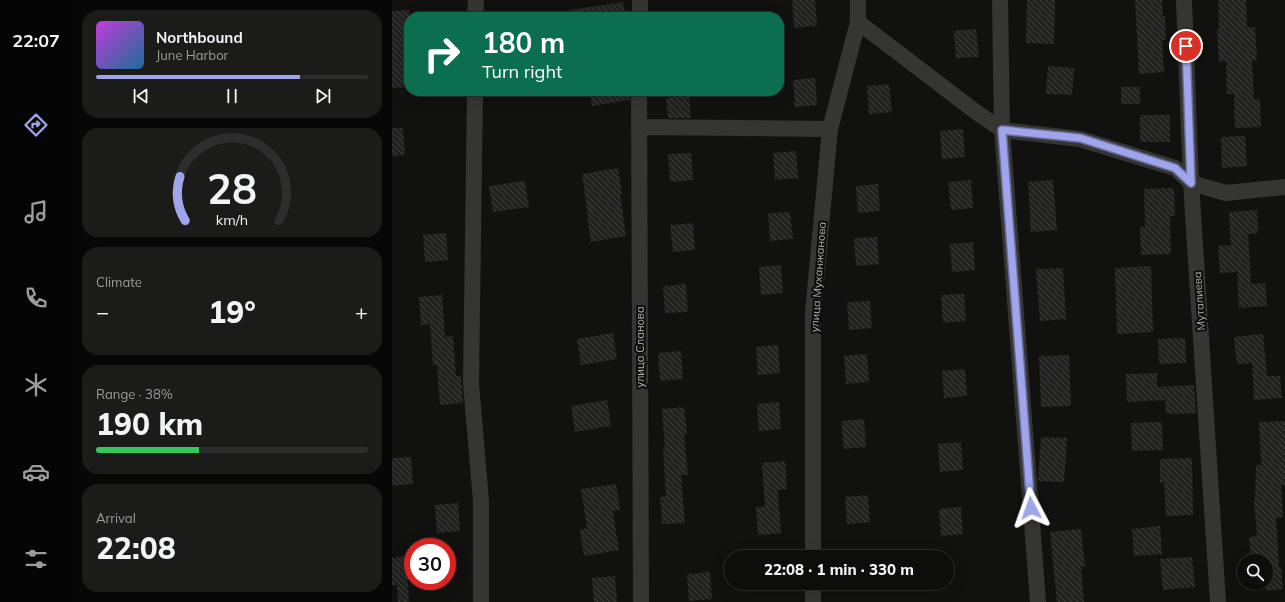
<!DOCTYPE html>
<html lang="en">
<head>
<meta charset="utf-8">
<style>
  :root { --surface:#0d0d0c; --page:#1b1b1a; --text:#f1f3f6; --muted:#9a9c9d; --line:#2d2d2d; --accent:#9fa5eb }
  body { margin:0; font-family:Mulish,sans-serif; background:var(--page); color:var(--text); height:100vh; display:flex; flex-direction:column; font-size:15px; white-space:nowrap }
  * { box-sizing:border-box; margin:0 }
  p { font-size:13px; color:var(--muted) }
  .icon { flex:none; width:22px; height:22px; fill:none; stroke:currentColor; stroke-width:2; stroke-linecap:round; stroke-linejoin:round }
  .map { position:relative; flex:1; overflow:hidden }
  .sheet { display:flex; flex-direction:column; gap:10px; padding:10px; background:#070707; width:320px }
  .sheet>* { flex:none }
  .hud { position:absolute; left:12px; top:12px; width:380px; height:84px; border-radius:16px; box-shadow:0 4px 16px #0002,0 0 0 1px var(--line); background:#0b6e4f; color:#fff; overflow:hidden }
  .tools { position:absolute; left:845px; top:554px; display:grid; gap:8px }
  .tools a { display:grid; place-items:center; width:36px; height:36px; border-radius:50%; background:var(--surface); box-shadow:0 4px 16px #0002,0 0 0 1px var(--line); font-size:20px }
  .speed { position:absolute; left:12px; top:538px; display:flex; gap:8px; font-size:20px; font-weight:700; text-align:center }
  .speed>* { display:grid; place-content:center; width:52px; height:52px; border-radius:50%; background:var(--surface); box-shadow:0 4px 16px #0002,0 0 0 1px var(--line); line-height:1 }
  .speed .limit { border:6px solid #d22; background:#fff; color:#111 }
  .pin { position:absolute; display:grid; place-items:center; width:34px; height:34px; color:#fff; margin:-17px; border:2px solid #fff; border-radius:50%; box-shadow:0 1px 4px #0007 }
  .me { position:absolute; width:44px; margin:-22px; rotate:356deg; stroke-linejoin:round; filter:drop-shadow(0 0 3px #0008) }
  .turn { display:flex; align-items:center; gap:14px; height:84px; padding:0 12px; font-size:18px }
  .turn .icon { width:52px; height:52px; stroke-width:2.5 }
  .turn b { display:block; font-size:28px; line-height:34px }
  .big { font-size:30px; font-weight:800; line-height:1.1 }
  .sheet .tile { flex:1; display:flex; flex-direction:column; justify-content:center; gap:6px; min-width:0; padding:0 14px; border-radius:16px; background:var(--page) }
  .sheet .dial { align-items:center; gap:0 }
  .dial svg { height:104px; overflow:visible; fill:none; stroke:var(--line); stroke-width:7; stroke-linecap:round; text-anchor:middle }
  .dial text { fill:var(--text); stroke:none }
  .song { display:flex; align-items:center; gap:12px }
  .cover { width:48px; height:48px; border-radius:6px; background:linear-gradient(135deg,hsl(290 70% 55%),hsl(200 70% 35%)) }
  .played { height:4px; border-radius:2px; background:linear-gradient(90deg,var(--accent) 75%,var(--line) 75%) }
  .keys { display:flex; justify-content:space-around; direction:ltr }
  .heat { display:flex; justify-content:space-between; align-items:center; font-size:22px; direction:ltr }
  .charge { height:6px; border-radius:3px; background:linear-gradient(90deg,#34c759 38%,var(--line) 0) }
  .trip { position:absolute; left:332px; top:550px; width:230px; height:40px; border-radius:20px; background:var(--surface); box-shadow:0 4px 16px #0002,0 0 0 1px var(--line); font-weight:800; line-height:40px; text-align:center }
  main { display:flex; flex:1; min-height:0 }
  .menu { display:flex; flex-direction:column; width:72px; justify-content:space-around; align-items:center; background:#050505; color:var(--muted) }
  .menu .icon { width:28px; height:28px }
  .menu .current { color:var(--accent) }
  .menu b { font-size:18px; color:var(--text) }
  .map>svg:first-child { display:block }
  .building { fill:url(#building-back-hatch) }
  .lines { fill:none; stroke-linecap:round; stroke-linejoin:round }
  .minor { stroke:#353631; stroke-width:16 }
  .route-casing { stroke:#676b99; stroke-width:10 }
  .route { stroke:#9fa5eb; stroke-width:7 }
  .labels { text-anchor:middle; dominant-baseline:central; stroke-width:4; stroke-linejoin:round; paint-order:stroke }
  .street-label { font-size:11px; fill:#b1b0a3; stroke:#0c0c0b }
</style>
</head>
<body>
<main>
<nav class="menu">
<b>22:07</b>
<svg class="icon current" aria-label="directions" viewBox="0 0 24 24"><path d="M12 3l9 9-9 9-9-9zM9 14v-3h6M13 9l2 2-2 2"/></svg>
<svg class="icon" aria-label="music" viewBox="0 0 24 24"><path d="M9 18V5l10-2v13"/><circle cx="6" cy="18" r="3"/><circle cx="16" cy="16" r="3"/></svg>
<svg class="icon" aria-label="phone" viewBox="0 0 24 24"><path d="M5 4h4l2 5-3 2q2 4 5 5l2-3 5 2v4C11 20 4 13 5 4z"/></svg>
<svg class="icon" aria-label="climate" viewBox="0 0 24 24"><path d="M12 3v18M4 7l16 10M4 17L20 7"/></svg>
<svg class="icon" aria-label="car" viewBox="0 0 24 24"><path d="M5 17H2v-5l4-1 3-4h7l3 4 3 1v5h-3M9 17h6M6 11h13"/><circle cx="7" cy="17" r="2"/><circle cx="17" cy="17" r="2"/></svg>
<svg class="icon" aria-label="filters" viewBox="0 0 24 24"><path d="M4 7h16M4 17h16"/><circle cx="9" cy="7" r="2"/><circle cx="15" cy="17" r="2"/></svg>
</nav>
<section class="sheet">
<div class="tile">
<div class="song"><i class="cover"></i><div><b>Northbound</b><p>June Harbor</p></div></div>
<div class="played"></div>
<div class="keys"><svg class="icon" aria-label="previous" viewBox="0 0 24 24"><path d="M18 5L8 12l10 7zM5 5v14"/></svg><svg class="icon" aria-label="pause" viewBox="0 0 24 24"><path d="M8 5v14M16 5v14"/></svg><svg class="icon" aria-label="next" viewBox="0 0 24 24"><path d="M6 5l10 7-10 7zM19 5v14"/></svg></div>
</div>
<div class="tile dial"><svg viewBox="0 0 100 80">
<path d="M14 69A42 42 0 1 1 86 69"/>
<path d="M14 69A42 42 0 0 1 10 35" stroke="#9fa5eb"/>
<text x="50" y="56" font-size="32" font-weight="700">28</text>
<text x="50" y="72" font-size="11">km/h</text>
</svg></div>
<div class="tile"><p>Climate</p>
<div class="heat"><a>−</a><b class="big">19°</b><a>+</a></div>
</div>
<div class="tile"><p>Range · 38%</p><b class="big">190 km</b><div class="charge"></div></div>
<div class="tile"><p>Arrival</p><b class="big">22:08</b></div>
</section>
<div class="map">
<svg width="893" height="602" viewBox="0 0 893 602">
  <defs>
    <pattern id="building-back-hatch" width="6" height="6" patternUnits="userSpaceOnUse"><rect width="6" height="6" fill="#222220"/><path d="M-1 5l2 2M0 0l6 6M5-1l2 2" fill="none" stroke="#40403d"/></pattern>
  </defs>
  <rect width="100%" height="100%" fill="#111110"/>
  <path class="building" d="M400,0H423L425,26L402,28Z
    M635,0H663L662,44L634,43Z
    M743,0H770L771,16H773L774,40H770L772,72L747,74Z
    M826,0H854L855,27H863L865,60H860L862,99H868L869,127L843,128L842,94H835L834,61L827,62L825,29H827Z
    M231,2L234,17H178V10Z
    M17,10V38H13L17,87L0,88V11Z
    M584,29L587,57L564,58L562,31Z
    M656,66L682,68L680,95L654,94Z
    M423,78L425,105L403,107L401,80Z
    M497,84L500,112L477,114L475,86Z
    M729,87H748V104H729Z
    M198,91H238V100L200,106Z
    M297,96L299,118H276L274,98Z
    M748,115H778V142H748Z
    M0,128H11L13,155L0,156Z
    M571,129L573,157L550,159L548,131Z
    M853,136L855,166L830,168L829,137Z
    M404,151L406,178L383,180L381,153Z
    M299,153L301,180L278,182L276,154Z
    M226,168L230,194H228L234,236L199,242L195,216H196L190,174Z
    M579,180L581,208L559,210L556,182Z
    M661,180L665,230L639,232L636,182Z
    M133,181L137,207L101,212L97,186Z
    M486,184L488,211L466,213L464,186Z
    M782,188L783,216H778L779,254L749,255L748,227H753L752,189Z
    M865,210L866,233L856,234L859,284L873,283L875,306L847,308L845,272L828,273L826,246L839,245L837,212Z
    M398,212L401,239L378,241L376,213Z
    M301,223L303,250L281,252L278,225Z
    M54,233L56,260L33,262L31,235Z
    M485,237L487,264L464,266L462,238Z
    M581,242L583,270L560,272L558,244Z
    M389,265L391,293L369,295L367,267Z
    M759,266L761,332L725,334L723,268Z
    M671,268L674,319L648,321L644,269Z
    M294,284L296,312L273,313L271,286Z
    M572,294L574,321L551,323L549,295Z
    M50,295L53,337L61,336L64,376H69L71,403L48,405L45,365H41L38,324L29,325L27,297Z
    M478,301L480,328L457,330L455,302Z
    M221,333L225,359L189,365L185,339Z
    M871,334L875,376H888L890,398L862,400L860,363L845,364L842,337Z
    M793,338L794,363L767,364L766,339Z
    M386,345L388,373L366,375L364,347Z
    M289,351L291,379L268,381L266,353Z
    M475,354L477,382L454,384L452,356Z
    M677,355L679,406L649,407L647,356Z
    M573,369L575,396L552,398L550,371Z
    M765,373V387L802,385L804,413L774,414L773,400L735,402L734,374Z
    M215,400L219,426L183,432L179,406Z
    M387,402L389,429L367,431L365,404Z
    M292,407L295,434L292,435L296,475H289L293,523L270,524L268,497L274,496L271,449H273L270,409Z
    M472,419L474,447L452,449L449,421Z
    M893,421V485H889L891,517L884,518L887,567H889L891,589L874,591V558L859,559L857,537L865,536L862,499H863L864,465H869L867,422Z
    M770,422L771,450L740,451L739,423Z
    M649,437L675,438L672,482L646,481Z
    M569,442L571,470L548,472L546,444Z
    M19,457L21,484L0,486V458Z
    M800,458L801,515L774,516L772,482L768,483V459Z
    M393,461L395,489L386,490L389,533L366,535L364,507H373L370,463Z
    M224,484L228,510L221,511L227,550L192,556L188,530L195,528L189,489Z
    M476,495L478,522L455,524L453,497Z
    M66,503L68,531L45,533L43,505Z
    M569,507L571,534L549,536L547,509Z
    M768,526L770,554L742,556L740,529Z
    M689,529L693,566L689,567L692,602H665L658,532Z
    M14,556L17,602H6L5,585H0V558Z
    M800,557L803,587L771,590L768,559Z
    M318,572L320,599L297,601L295,574Z
    M223,576L225,602H202L200,578Z"/>
  <g class="lines">
    <path class="minor" d="M608,0L610,130L646,602
      M792,0L799,183L826,602
      M83,17L84,0
      M248,17V0
      M466,22L584,112L610,130L688,139L783,168L799,183L834,193L893,187
      M83,91L79,383L89,501V602
      M247,91L249,602
      M247,127L438,129
      M421,557V313L438,129L466,22V0
      M421,602V583"/>
  </g>
  <g class="lines">
    <defs>
      <path id="route" d="M639,508L610,130L688,138L783,168L799,183L794,46"/>
    </defs>
    <use href="#route" class="route-casing"/>
    <use href="#route" class="route"/>
  </g>
  <g class="labels">
    <g class="street-label">
      <text transform="translate(426 277) rotate(-86)">улица Муханжанова</text>
      <text transform="translate(807 301) rotate(-94)">Муталиева</text>
      <text transform="translate(248 347) rotate(-90)">улица Сланова</text>
    </g>
  </g>
</svg>
<div class="tools">
<a><svg class="icon" aria-label="search" viewBox="0 0 24 24"><circle cx="10" cy="10" r="6"/><path d="M15 15l6 6"/></svg></a>
</div>
<div class="speed"><div class="limit">30</div></div>
<div class="pin" style="left:794px;top:46px;background:#d93025"><svg class="icon" aria-label="arrive" viewBox="0 0 24 24"><path d="M6 21V4h12l-3 4 3 4H6"/></svg></div>
<svg class="me" style="left:639px;top:508px" viewBox="-20 -20 40 40"><path d="M0-17L14 15 0 8-14 15z" fill="#9fa5eb" stroke="#fff" stroke-width="4"/></svg>
<div class="trip">22:08 · 1 min · 330 m</div>
<div class="hud">
<div class="turn"><svg class="icon" aria-label="right" viewBox="0 0 24 24"><path d="M7 20v-9h11M14 6l5 5-5 5"/></svg><div><b>180 m</b>Turn right</div></div>
</div>
</div>
</main>
</body>
</html>
